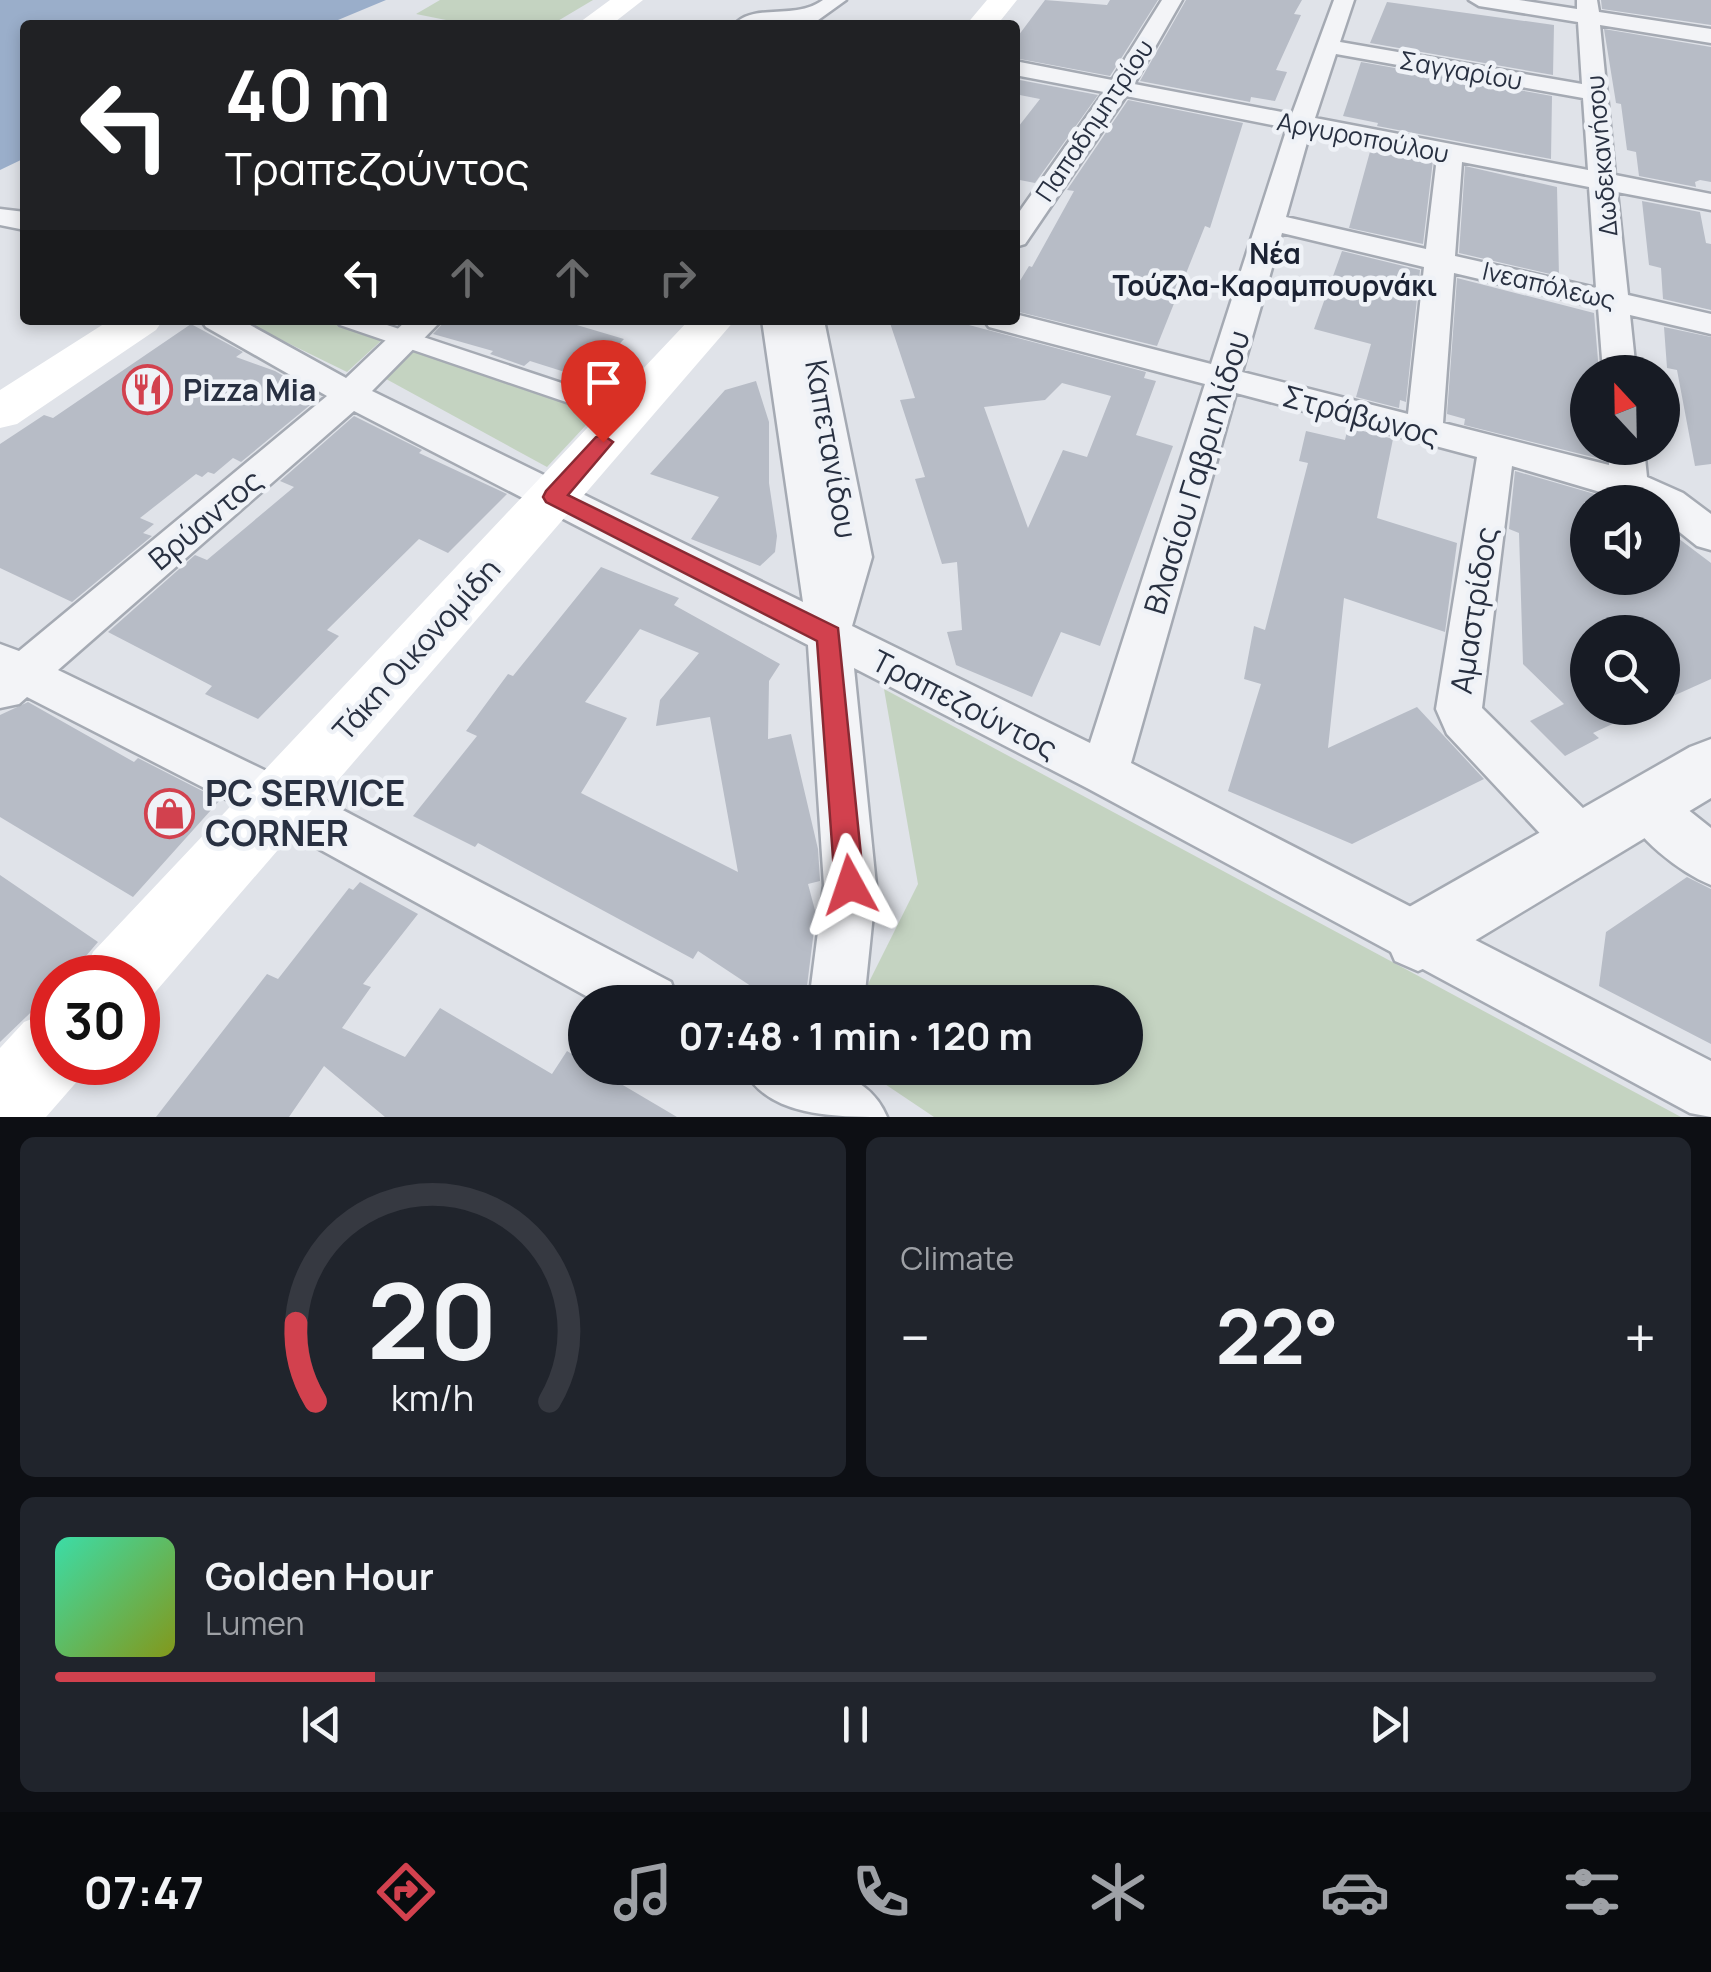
<!DOCTYPE html>
<html lang="en">
<head>
<meta charset="utf-8">
<style>
  :root { --surface:#171b24; --page:#20242c; --text:#f1f3f6; --muted:#9ea1a6; --line:#363941; --accent:#d2414e }
  body { margin:0; font-family:Manrope,sans-serif; background:var(--page); color:var(--text); height:100vh; display:flex; flex-direction:column; font-size:38px; white-space:nowrap }
  * { box-sizing:border-box; margin:0 }
  p { font-size:32px; color:var(--muted) }
  .icon { flex:none; width:55px; height:55px; fill:none; stroke:currentColor; stroke-width:2; stroke-linecap:round; stroke-linejoin:round }
  .map { position:relative; height:1117px; overflow:hidden }
  .details { display:flex; flex-direction:column; gap:20px; padding:20px; background:#0d0f14; flex:1 }
  .details>* { flex:none }
  .banner { position:absolute; left:20px; top:20px; width:1000px; height:305px; border-radius:10px; box-shadow:0 5px 15px #0003; background:#202124; color:#fff; overflow:hidden }
  .needle { width:65px; rotate:338deg }
  .buttons { position:absolute; left:1570px; top:355px; display:grid; gap:20px }
  .buttons a { display:grid; place-items:center; width:110px; height:110px; border-radius:50%; background:var(--surface); box-shadow:0 5px 15px #0003; font-size:50px }
  .speed { position:absolute; left:30px; top:955px; display:flex; gap:20px; font-size:50px; font-weight:700; text-align:center }
  .speed>* { display:grid; place-content:center; width:130px; height:130px; border-radius:50%; background:var(--surface); box-shadow:0 5px 15px #0003; line-height:1 }
  .speed .limit { border:15px solid #d22; background:#fff; color:#111 }
  .pin { position:absolute; display:grid; place-items:center; width:85px; height:85px; color:#fff; margin:-102px -42px; border-radius:50% 50% 50% 0; rotate:-45deg; box-shadow:0 0 10px #0007 }
  .pin .icon { rotate:45deg }
  .me { position:absolute; width:110px; margin:-55px; rotate:355deg; stroke-linejoin:round; filter:drop-shadow(0 0 8px #0008) }
  .turn { display:flex; align-items:center; gap:35px; height:210px; padding:0 40px; font-size:45px }
  .turn .icon { width:130px; height:130px; stroke-width:2.5 }
  .turn b { display:block; font-size:70px; line-height:85px }
  .lanes { display:flex; align-items:center; height:95px; padding:0 40px; background:#0003; justify-content:center; gap:50px; direction:ltr }
  .lanes .off { opacity:.35 }
  .big { font-size:75px; font-weight:700; line-height:1.1 }
  .details .card { flex:1; display:flex; flex-direction:column; justify-content:center; gap:15px; min-width:0; padding:0 35px; border-radius:15px; background:var(--page) }
  .details .dial { align-items:center; gap:0 }
  .dial svg { height:260px; overflow:visible; fill:none; stroke:var(--line); stroke-width:7; stroke-linecap:round; text-anchor:middle }
  .dial text { fill:var(--text); stroke:none }
  .song { display:flex; align-items:center; gap:30px }
  .cover { width:120px; height:120px; border-radius:15px; background:linear-gradient(135deg,hsl(160 70% 55%),hsl(70 70% 35%)) }
  .played { height:10px; border-radius:5px; background:linear-gradient(90deg,var(--accent) 20%,var(--line) 20%) }
  .keys { display:flex; justify-content:space-around; direction:ltr }
  .heat { display:flex; justify-content:space-between; align-items:center; font-size:55px; direction:ltr }
  .details .tiles { flex:1; display:grid; gap:20px; grid-template-columns:1fr 1fr }
  .card:last-child { grid-column:span 2 }
  .trip { position:absolute; left:568px; top:985px; width:575px; height:100px; border-radius:50px; background:var(--surface); box-shadow:0 5px 15px #0003; font-weight:700; line-height:100px; text-align:center }
  .tabs { display:flex; height:160px; justify-content:space-around; align-items:center; background:#090b0e; color:var(--muted) }
  .tabs .icon { width:70px; height:70px }
  .tabs .selected { color:var(--accent) }
  .tabs b { font-size:45px; color:var(--text) }
  .map>svg:first-child { display:block }
  .green { fill:#c4d3c1 }
  .water { fill:#9aaeca }
  .building { fill:#b7bcc6; fill-rule:evenodd }
  .lines { fill:none; stroke-linecap:round; stroke-linejoin:round }
  .pedestrian-casing { stroke:#a5aab3; stroke-width:5 }
  .minor-casing { stroke:#a5aab3; stroke-width:5 }
  .tertiary-casing { stroke:#a5aab3; stroke-width:5 }
  .pedestrian { fill:#f3f4f7; fill-rule:evenodd }
  .minor { fill:#f3f4f7; fill-rule:evenodd }
  .tertiary { fill:#f3f4f7; fill-rule:evenodd }
  .secondary { fill:#fff; fill-rule:evenodd }
  .route { fill:#d2414e; stroke:#882a33; stroke-width:2.5 }
  .labels { text-anchor:middle; dominant-baseline:central; stroke-width:9; stroke-linejoin:round; paint-order:stroke }
  .far-street-label { font-size:25px; fill:#283041; stroke:#eff2f7 }
  .far-neighbourhood-label { font-size:28px; font-weight:bold; fill:#1a2132; stroke:#eff2f7 }
  .poi-label { font-size:30px; font-weight:bold; fill:#283041; stroke:#eff2f7; text-anchor:start }
  .street-label { font-size:30px; fill:#283041; stroke:#eff2f7 }
  .near-poi-label { font-size:35px; font-weight:bold; fill:#283041; stroke:#eff2f7; text-anchor:start }
</style>
</head>
<body>
<div class="map">
<svg width="1711" height="1117" viewBox="0 0 1711 1117">
  <rect width="100%" height="100%" fill="#e0e3e9"/>
  <path class="green" d="M440,0H593L551,25H471L416,14Z
    M241,320H329L383,339L347,372Z
    M405,349L601,409L547,467L377,374Z
    M884,689L1681,1117H934L861,1068H1125V1002H859L918,884Z"/>
  <path class="water" d="M0,0H386L326,25H25V158L0,170Z"/>
  <path class="building" d="M1045,0L1107,5L1110,0H1158L1110,76L1015,58V40Z
    M1186,0H1302L1294,14L1301,15L1276,70L1287,72L1275,101L1251,97L1250,102L1140,81Z
    M1601,0H1711V25L1602,9Z
    M1387,2L1554,25L1553,75L1370,43Z
    M1604,29L1711,47V182L1700,180L1695,182L1696,187L1639,176L1636,152L1627,150L1621,104L1616,103Z
    M1361,62L1552,96L1551,159L1377,126L1378,123L1343,116Z
    M1015,79L1098,95L1035,183L1015,179V131L1040,99L1015,94Z
    M1128,100L1243,123L1210,228L1205,226L1157,346L1015,311V289L1029,266L1032,267L1074,191L1067,190Z
    M1371,148L1433,160L1423,244L1349,228Z
    M1465,166L1557,187L1559,276L1459,253Z
    M1642,201L1700,212L1706,243L1711,244V310L1663,299L1661,268L1649,265Z
    M1342,251L1420,270L1406,402L1400,400L1399,408L1356,397L1371,344L1314,329Z
    M1457,278L1594,313L1599,372H1588V448H1605V460L1464,425L1465,419L1447,414Z
    M446,320H560L624,339L587,379L530,361L524,366L490,354L493,351L433,334Z
    M889,320H950L1146,372L1144,378L1156,381L1136,435L1173,446L1100,646L1061,632L1032,697L956,665L947,632L962,630L957,562L942,564L915,479L925,477L900,400L915,398ZM1062,383L1111,396L1087,457L1063,450L1028,528L984,407L1045,400Z
    M191,324L243,352L236,357L275,371L317,395L312,399L315,401L241,462L233,458L214,474L208,472L202,477L196,474L140,518L154,524L143,533L152,536L72,602L0,568V444L44,415L53,418Z
    M1664,327L1711,337V464L1695,466L1677,370L1667,368Z
    M756,381L769,422V483L777,536L775,552L760,566L691,539L719,497L650,474L725,390Z
    M354,416L422,450L419,453L507,494L448,553L419,539L327,630L339,636L258,719L205,694L212,686L108,632L195,555L207,560L294,487L280,481Z
    M1348,427L1393,439L1377,518L1457,543L1445,632L1344,598L1328,748L1417,707L1484,779L1352,844L1228,791L1261,684L1244,679L1254,626L1265,630L1308,463L1299,461L1306,431L1345,440Z
    M1515,471L1612,499V502H1584L1582,552L1588,554V578H1662V526L1711,563V679L1662,701V632H1588V708H1647L1593,733L1599,738L1565,756L1530,721L1564,704L1523,664L1519,533L1509,529Z
    M601,567L679,598L674,605L780,664L769,681L768,739L791,734L818,849L820,881L808,884L816,914L805,1002H775L698,951L693,959L478,843L475,847L413,816L477,736L466,731L508,674L513,676ZM640,629L699,653L660,700L656,726L710,717L738,872L581,793L627,718L585,702Z
    M28,702L134,762L138,758L220,800L133,897L0,817V715Z
    M0,875L98,942L67,978H52V992L0,1042Z
    M1687,877L1711,889V1044L1599,986L1606,932Z
    M360,882L418,914L363,984L371,987L342,1028L405,1057L440,1008L552,1074L567,1051L585,1062V1068H594L677,1117H385L324,1066L289,1117H156L267,974L278,979L349,888L353,890Z"/>
  <g class="lines">
    <defs>
      <path id="pedestrian" d="M336,320H372L637,408L641,414L637,420H619L340,325Z"/>
      <path id="minor" d="M823,0H846L814,23L737,22C757,4 796,20 823,0Z
        M1162,0H1182L1134,84L1292,114L1334,0H1354L1340,42L1582,84L1578,22L1479,6L1469,0H1519L1577,9V0H1597L1599,12L1711,29V43L1600,25L1615,175L1711,194V210L1617,192L1628,295L1711,314V334L1630,315L1636,372H1603L1598,307L1454,273L1443,423L1609,465L1608,448H1644L1647,477L1683,493L1711,514V550L1697,546L1662,518V502H1634L1512,466L1482,708L1600,825L1607,842L1600,859L1582,866L1564,859L1447,734L1436,709L1477,457L1236,393L1131,763L1711,1061V1117L1690,1113L1087,788L854,668L876,885L864,1002H809L824,885L808,645L354,411L58,670L295,785L671,982L678,1002H597L261,817L27,697L19,704L0,708V644L19,651L327,396L206,327L201,320H241L346,378L407,320H442L372,391L803,602L762,320H824L872,557L852,626L1090,743L1205,384L989,327L984,320H1015V314L1211,364L1287,128L1126,96L1025,244L1015,247V218L1104,92L1015,75V61L1112,80ZM1336,54L1583,98L1588,170L1315,118ZM1310,132L1437,157L1426,249L1286,217ZM1462,162L1589,187L1596,288L1455,256ZM1282,233L1424,267L1408,414L1242,372Z
        M0,209L25,212V230L0,225Z
        M1645,782L1662,789L1711,828V885C1679,872 1635,837 1621,805L1628,789Z
        M743,1068C795,1065 864,1061 887,1117C834,1117 767,1117 743,1068Z"/>
      <path id="tertiary" d="M1711,739V798L1441,961L1418,971L1395,961L1385,938L1395,915L1690,747Z"/>
    </defs>
    <use href="#pedestrian" class="pedestrian-casing"/>
    <use href="#minor" class="minor-casing"/>
    <use href="#tertiary" class="tertiary-casing"/>
    <use href="#pedestrian" class="pedestrian"/>
    <use href="#minor" class="minor"/>
    <use href="#tertiary" class="tertiary"/>
    <path class="secondary" d="M610,0H643L611,25H576Z
      M987,0H1017L997,25H966Z
      M110,320H163L156,330L17,424L0,428V390Z
      M689,320H735L145,1004L138,1008V978H82L93,952Z
      M52,1011V1062H86L80,1078L46,1117H0V1048L24,1022Z"/>
  </g>
  <path class="route" d="M603,435L613,442L568,495L838,628L864,885L860,895L850,900L839,895L835,885L817,641L546,502L543,497L546,491L596,437Z"/>
  <defs>
    <symbol id="restaurant-ring" viewBox="-11 -11 22 22"><circle r="9.5" fill="#eff2f7" stroke="#d2414e" stroke-width="1.5"/><path d="M-5-6h1v4h1v-4h1v4h1v-4h1v5L-1.5 .5V6h-2V.5L-5-1ZM5-6V6H3V1.5H1.5Q1.5-4 5-6Z" fill="#d2414e"/></symbol>
    <symbol id="shop-ring" viewBox="-11 -11 22 22"><circle r="9.5" fill="#eff2f7" stroke="#d2414e" stroke-width="1.5"/><path d="M-5-2.5h2.3a2.7 3.5 0 0 1 5.4 0H5L5.5 6h-11ZM-1.5-2.5h3a1.5 2.3 0 0 0-3 0Z" fill="#d2414e"/></symbol>
  </defs>
  <g fill-rule="evenodd">
    <use href="#restaurant-ring" x="120" y="362" width="55" height="55"/>
    <use href="#shop-ring" x="142" y="786" width="55" height="55"/>
  </g>
  <g class="labels">
    <g class="far-street-label">
      <text transform="translate(1461 70) rotate(10)">Σαγγαρίου</text>
      <text transform="translate(1094 120) rotate(-56)">Παπαδημητρίου</text>
      <text transform="translate(1363 137) rotate(11)">Αργυροπούλου</text>
      <text transform="translate(1601 156) rotate(-95)">Δωδεκανήσου</text>
      <text transform="translate(1549 285) rotate(13)">Ινεαπόλεως</text>
    </g>
    <g class="far-neighbourhood-label">
      <text x="1275" y="253">Νέα<tspan x="1275" dy="32">Τούζλα-Καραμπουρνάκι</tspan></text>
    </g>
    <g class="poi-label">
      <text x="183" y="389">Pizza Mia</text>
    </g>
    <g class="street-label">
      <text transform="translate(1361 415) rotate(15)">Στράβωνος</text>
      <text transform="translate(832 449) rotate(80)">Καπετανίδου</text>
      <text transform="translate(1196 472) rotate(-73)">Βλασίου Γαβριηλίδου</text>
      <text transform="translate(205 519) rotate(-40)">Βρύαντος</text>
      <text transform="translate(1473 610) rotate(-81)">Αμαστρίδος</text>
      <text transform="translate(416 649) rotate(-48)">Τάκη Οικονομίδη</text>
      <text transform="translate(965 704) rotate(27)">Τραπεζούντος</text>
    </g>
    <g class="near-poi-label">
      <text x="205" y="793">PC SERVICE<tspan x="205" dy="40">CORNER</tspan></text>
    </g>
  </g>
</svg>
<div class="buttons">
<a><svg class="needle" viewBox="-14 -14 28 28"><path d="M0-13l5 13h-10z" fill="#e53935"/><path d="M0 13l5-13h-10z" fill="#9ea1a6"/></svg></a>
<a><svg class="icon" aria-label="sound" viewBox="0 0 24 24"><path d="M4 9h4l5-4v14l-5-4H4zM17 9q2 3 0 6"/></svg></a>
<a><svg class="icon" aria-label="search" viewBox="0 0 24 24"><circle cx="10" cy="10" r="6"/><path d="M15 15l6 6"/></svg></a>
</div>
<div class="speed"><div class="limit">30</div></div>
<div class="pin" style="left:603px;top:442px;background:#d93025"><svg class="icon" aria-label="arrive" viewBox="0 0 24 24"><path d="M6 21V4h12l-3 4 3 4H6"/></svg></div>
<svg class="me" style="left:850px;top:885px" viewBox="-20 -20 40 40"><path d="M0-17L14 15 0 8-14 15z" fill="#d2414e" stroke="#fff" stroke-width="4"/></svg>
<div class="trip">07:48 · 1 min · 120 m</div>
<div class="banner">
<div class="turn"><svg class="icon" aria-label="left" viewBox="0 0 24 24"><path d="M17 20v-9H6M10 6l-5 5 5 5"/></svg><div><b>40 m</b>Τραπεζούντος</div></div>
<div class="lanes"><svg class="icon" aria-label="left" viewBox="0 0 24 24"><path d="M17 20v-9H6M10 6l-5 5 5 5"/></svg><svg class="icon off" aria-label="ahead" viewBox="0 0 24 24"><path d="M12 20V5M6 11l6-6 6 6"/></svg><svg class="icon off" aria-label="ahead" viewBox="0 0 24 24"><path d="M12 20V5M6 11l6-6 6 6"/></svg><svg class="icon off" aria-label="right" viewBox="0 0 24 24"><path d="M7 20v-9h11M14 6l5 5-5 5"/></svg></div>
</div>
</div>
<section class="details">
<div class="tiles">
<div class="card dial"><svg viewBox="0 0 100 80">
<path d="M14 69A42 42 0 1 1 86 69"/>
<path d="M14 69A42 42 0 0 1 8 45" stroke="#d2414e"/>
<text x="50" y="56" font-size="32" font-weight="700">20</text>
<text x="50" y="72" font-size="11">km/h</text>
</svg></div>
<div class="card"><p>Climate</p>
<div class="heat"><a>−</a><b class="big">22°</b><a>+</a></div>
</div>
<div class="card">
<div class="song"><i class="cover"></i><div><b>Golden Hour</b><p>Lumen</p></div></div>
<div class="played"></div>
<div class="keys"><svg class="icon" aria-label="previous" viewBox="0 0 24 24"><path d="M18 5L8 12l10 7zM5 5v14"/></svg><svg class="icon" aria-label="pause" viewBox="0 0 24 24"><path d="M8 5v14M16 5v14"/></svg><svg class="icon" aria-label="next" viewBox="0 0 24 24"><path d="M6 5l10 7-10 7zM19 5v14"/></svg></div>
</div>
</div>
</section>
<nav class="tabs">
<b>07:47</b>
<svg class="icon selected" aria-label="directions" viewBox="0 0 24 24"><path d="M12 3l9 9-9 9-9-9zM9 14v-3h6M13 9l2 2-2 2"/></svg>
<svg class="icon" aria-label="music" viewBox="0 0 24 24"><path d="M9 18V5l10-2v13"/><circle cx="6" cy="18" r="3"/><circle cx="16" cy="16" r="3"/></svg>
<svg class="icon" aria-label="phone" viewBox="0 0 24 24"><path d="M5 4h4l2 5-3 2q2 4 5 5l2-3 5 2v4C11 20 4 13 5 4z"/></svg>
<svg class="icon" aria-label="climate" viewBox="0 0 24 24"><path d="M12 3v18M4 7l16 10M4 17L20 7"/></svg>
<svg class="icon" aria-label="car" viewBox="0 0 24 24"><path d="M5 17H2v-5l4-1 3-4h7l3 4 3 1v5h-3M9 17h6M6 11h13"/><circle cx="7" cy="17" r="2"/><circle cx="17" cy="17" r="2"/></svg>
<svg class="icon" aria-label="filters" viewBox="0 0 24 24"><path d="M4 7h16M4 17h16"/><circle cx="9" cy="7" r="2"/><circle cx="15" cy="17" r="2"/></svg>
</nav>
</body>
</html>
